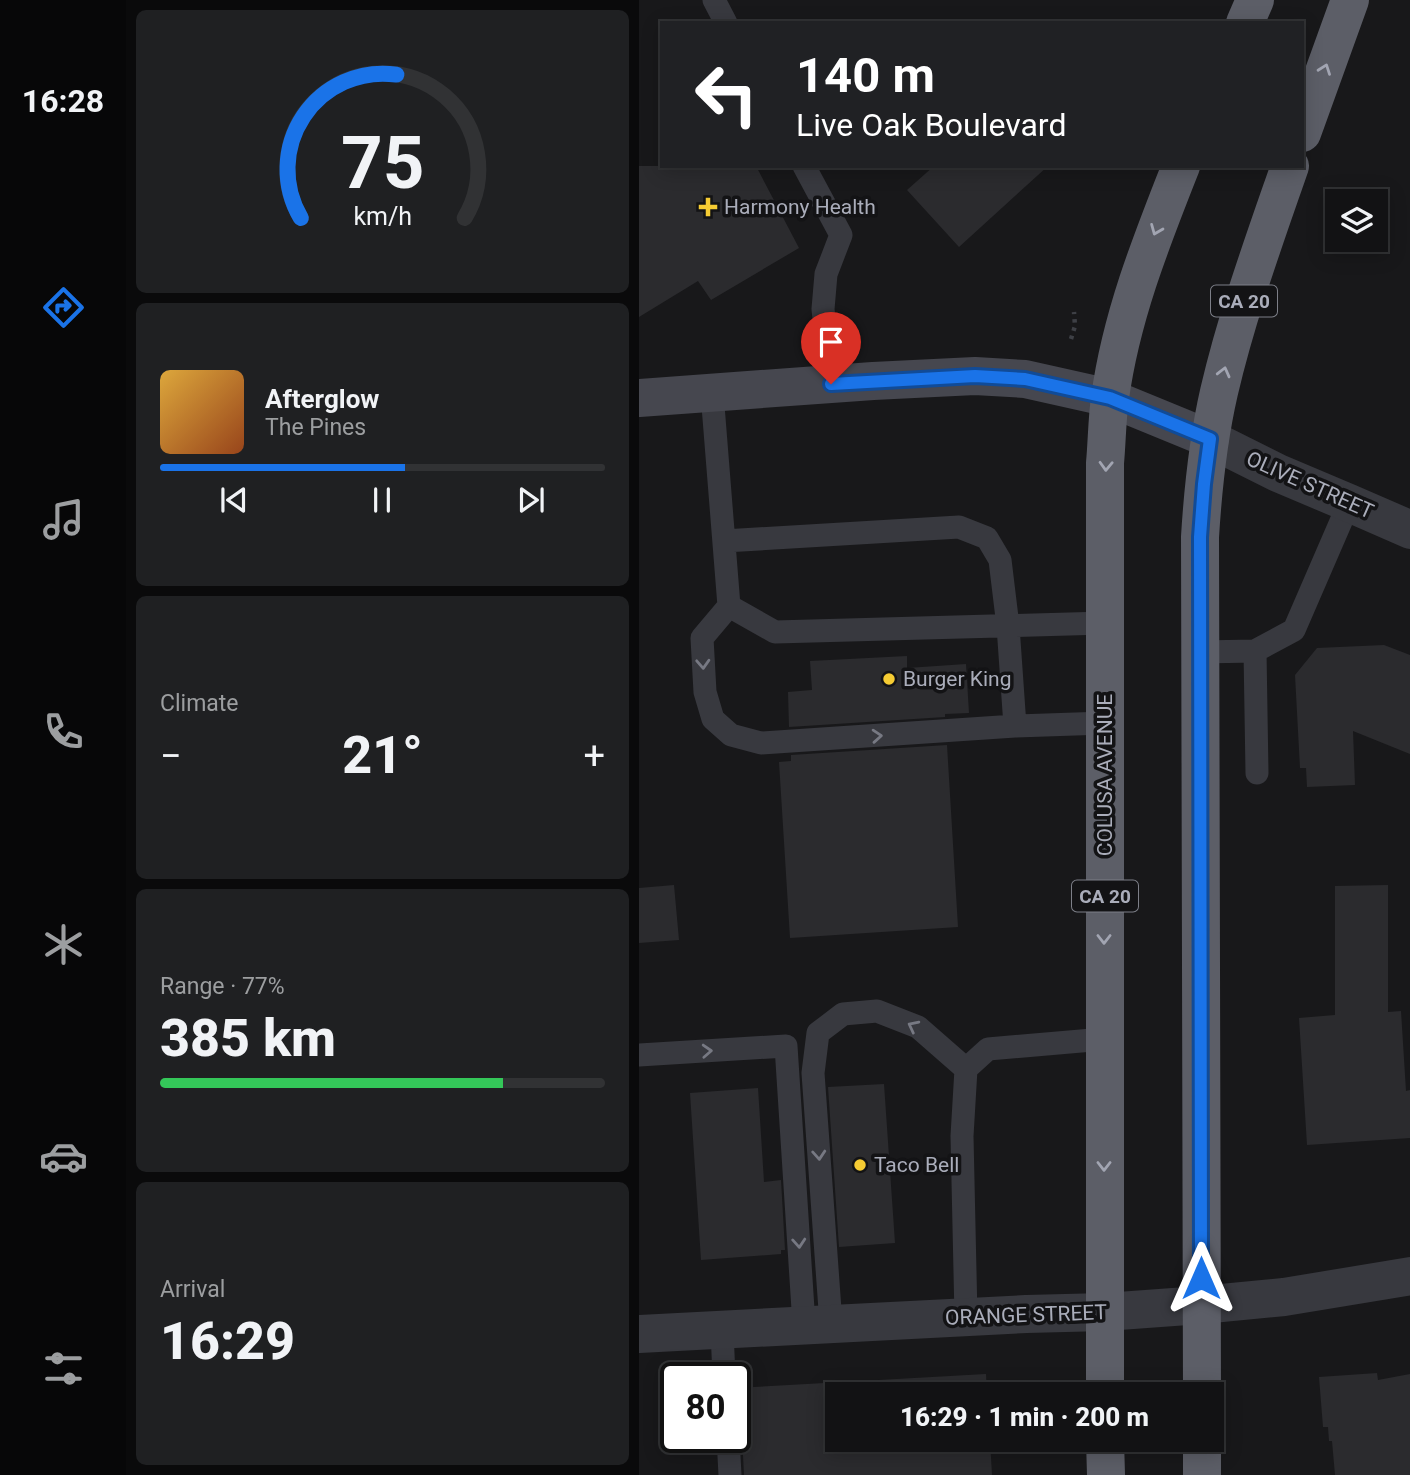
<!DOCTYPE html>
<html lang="en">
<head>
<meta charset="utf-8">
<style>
  :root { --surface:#121214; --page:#1f2022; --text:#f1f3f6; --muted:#9c9ea0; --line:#313234; --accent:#1a73e8 }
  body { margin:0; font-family:Roboto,sans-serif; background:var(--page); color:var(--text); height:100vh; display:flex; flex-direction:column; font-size:26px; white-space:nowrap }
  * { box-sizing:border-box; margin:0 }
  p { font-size:23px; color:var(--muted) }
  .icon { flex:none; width:38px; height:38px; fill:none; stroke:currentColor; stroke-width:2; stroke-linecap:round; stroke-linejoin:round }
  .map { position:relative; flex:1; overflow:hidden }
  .drawer { display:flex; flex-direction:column; gap:10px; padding:10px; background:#0a0a0b; width:513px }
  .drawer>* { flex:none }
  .top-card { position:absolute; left:21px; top:21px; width:644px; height:147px; border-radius:0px; box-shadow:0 4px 18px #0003,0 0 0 2px var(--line); background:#202124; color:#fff; overflow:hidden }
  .buttons { position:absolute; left:686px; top:189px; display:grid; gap:14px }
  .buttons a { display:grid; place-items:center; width:63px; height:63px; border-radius:0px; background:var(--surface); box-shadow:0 4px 18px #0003,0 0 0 2px var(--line); font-size:35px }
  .speed { position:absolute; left:21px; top:1362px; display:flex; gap:14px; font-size:35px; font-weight:700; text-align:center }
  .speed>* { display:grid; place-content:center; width:91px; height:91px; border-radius:50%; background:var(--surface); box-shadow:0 4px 18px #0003,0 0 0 2px var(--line); line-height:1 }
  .speed .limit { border:4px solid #111; border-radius:10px; background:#fff; color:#111 }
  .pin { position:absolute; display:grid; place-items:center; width:60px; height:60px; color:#fff; margin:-72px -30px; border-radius:50% 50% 50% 0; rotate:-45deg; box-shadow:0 0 7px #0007 }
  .pin .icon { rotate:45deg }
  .me { position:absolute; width:77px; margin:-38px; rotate:0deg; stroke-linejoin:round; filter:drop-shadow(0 0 5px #0008) }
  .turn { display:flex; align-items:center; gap:24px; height:147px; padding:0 21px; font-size:32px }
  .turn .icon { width:91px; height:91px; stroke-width:2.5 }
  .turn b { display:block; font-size:49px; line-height:60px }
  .big { font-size:52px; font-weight:800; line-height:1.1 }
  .drawer .tile { flex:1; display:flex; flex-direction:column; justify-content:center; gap:10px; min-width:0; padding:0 24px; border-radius:10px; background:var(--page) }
  .drawer .dial { align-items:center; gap:0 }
  .dial svg { height:182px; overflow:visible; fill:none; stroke:var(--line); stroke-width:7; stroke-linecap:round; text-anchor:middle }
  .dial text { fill:var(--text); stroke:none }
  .song { display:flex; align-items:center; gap:21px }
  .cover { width:84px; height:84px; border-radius:10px; background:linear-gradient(135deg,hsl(40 70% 55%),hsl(20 70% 35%)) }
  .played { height:7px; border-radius:4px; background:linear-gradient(90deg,var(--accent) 55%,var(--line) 55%) }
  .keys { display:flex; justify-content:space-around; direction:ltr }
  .heat { display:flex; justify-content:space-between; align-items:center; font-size:38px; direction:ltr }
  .charge { height:10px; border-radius:5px; background:linear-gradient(90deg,#34c759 77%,var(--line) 0) }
  .trip { position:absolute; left:186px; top:1382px; width:399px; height:70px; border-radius:0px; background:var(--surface); box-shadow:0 4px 18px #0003,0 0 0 2px var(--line); font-weight:800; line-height:70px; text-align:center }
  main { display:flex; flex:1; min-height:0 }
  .menu { display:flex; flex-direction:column; width:126px; justify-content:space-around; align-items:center; background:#070708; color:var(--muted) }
  .menu .icon { width:49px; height:49px }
  .menu .active { color:var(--accent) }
  .menu b { font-size:32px; color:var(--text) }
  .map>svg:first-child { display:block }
  .building { fill:#2b2b2e }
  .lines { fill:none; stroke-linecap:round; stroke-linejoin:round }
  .path { stroke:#3e4046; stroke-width:4.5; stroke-dasharray:3.5 5; stroke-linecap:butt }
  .service { stroke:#38393f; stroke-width:23 }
  .minor { stroke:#38393f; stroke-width:38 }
  .secondary { stroke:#46474f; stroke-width:38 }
  .trunk { stroke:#5c5e67; stroke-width:38 }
  .oneway { stroke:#a2a5b2 }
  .oneway2 { stroke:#777983 }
  .route-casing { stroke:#114b97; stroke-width:18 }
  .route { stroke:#1a73e8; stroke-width:12 }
  .poi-dot { fill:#f6cc33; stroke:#131315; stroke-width:2.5 }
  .labels { text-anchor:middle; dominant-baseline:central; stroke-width:7; stroke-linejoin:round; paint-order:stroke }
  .shield { fill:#131315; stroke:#7d7f88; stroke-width:2 }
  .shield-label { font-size:19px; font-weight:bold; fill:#aaadba }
  .poi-label { font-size:21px; fill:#aaadba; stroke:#131315; text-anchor:start }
  .street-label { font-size:21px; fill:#aaadba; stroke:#131315 }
</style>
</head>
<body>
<main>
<nav class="menu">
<b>16:28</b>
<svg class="icon active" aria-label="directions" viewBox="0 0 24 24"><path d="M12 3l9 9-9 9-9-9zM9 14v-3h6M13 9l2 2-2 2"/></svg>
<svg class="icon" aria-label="music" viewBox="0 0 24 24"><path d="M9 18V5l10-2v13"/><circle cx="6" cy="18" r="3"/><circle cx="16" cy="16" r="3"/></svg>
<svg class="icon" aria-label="phone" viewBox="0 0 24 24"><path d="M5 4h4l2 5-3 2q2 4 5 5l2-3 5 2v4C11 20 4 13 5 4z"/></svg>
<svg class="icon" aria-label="climate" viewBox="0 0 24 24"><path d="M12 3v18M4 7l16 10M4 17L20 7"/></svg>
<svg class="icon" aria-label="car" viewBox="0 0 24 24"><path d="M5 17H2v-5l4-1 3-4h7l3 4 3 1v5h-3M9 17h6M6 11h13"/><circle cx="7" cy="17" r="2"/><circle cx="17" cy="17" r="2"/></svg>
<svg class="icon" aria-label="filters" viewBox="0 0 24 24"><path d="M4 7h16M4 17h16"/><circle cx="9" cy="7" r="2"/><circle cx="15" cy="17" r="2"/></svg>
</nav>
<section class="drawer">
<div class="tile dial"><svg viewBox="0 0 100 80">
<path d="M14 69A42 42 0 1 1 86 69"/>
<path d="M14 69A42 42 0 0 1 56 6" stroke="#1a73e8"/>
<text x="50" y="56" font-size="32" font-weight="700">75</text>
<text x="50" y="72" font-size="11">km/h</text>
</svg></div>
<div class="tile">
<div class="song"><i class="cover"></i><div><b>Afterglow</b><p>The Pines</p></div></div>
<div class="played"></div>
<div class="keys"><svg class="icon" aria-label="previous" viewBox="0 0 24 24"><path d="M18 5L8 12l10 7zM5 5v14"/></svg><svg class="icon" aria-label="pause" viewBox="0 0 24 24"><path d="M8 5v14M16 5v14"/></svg><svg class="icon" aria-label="next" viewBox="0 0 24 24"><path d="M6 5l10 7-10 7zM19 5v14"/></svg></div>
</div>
<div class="tile"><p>Climate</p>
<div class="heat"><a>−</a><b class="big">21°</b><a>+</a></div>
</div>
<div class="tile"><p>Range · 77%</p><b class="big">385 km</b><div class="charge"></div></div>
<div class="tile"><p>Arrival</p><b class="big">16:29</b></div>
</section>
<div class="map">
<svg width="772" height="1475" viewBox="0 0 772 1475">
  <rect width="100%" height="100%" fill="#18181a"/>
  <path class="building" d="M0,166H117L160,248L72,300L59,281L0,317Z
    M295,166H409L320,247L268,190Z
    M745,645L771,655V754L714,731L716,785L668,787L667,768H661L656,675L678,648Z
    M268,656V668L327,664L330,713L306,714V717L150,727L149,692L173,690L171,661Z
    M308,745L319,927L151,938L140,762L152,761V755Z
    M35,885L40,940L0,943V888Z
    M749,885V1012L762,1011L767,1091L771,1090V1138L668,1145L660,1018L696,1015V886Z
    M245,1084L256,1243L200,1247L189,1087Z
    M119,1088L125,1182L142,1180L146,1250H142V1254L62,1260L51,1093Z
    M738,1373L739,1380L771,1374V1475H696L693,1441H690L689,1427H684L680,1377Z
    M347,1374L348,1395H198V1440H351L353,1475H105L103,1436L101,1430L96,1425V1388Z"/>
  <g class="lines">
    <path class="path" d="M432,339L436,326L435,312"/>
    <path class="service" d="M75,0L87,23
      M165,166L202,235L187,274L184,309L192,384
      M73,393L90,606L136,632L466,623
      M85,541L320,527L348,538L361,560L369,626L376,726
      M90,606L63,638L66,692L74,719L92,735L122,743L376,726L466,723
      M616,651L618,773
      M561,652L616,651L655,630L710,503
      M0,1055L147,1046L165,1325
      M327,1317L323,1136L327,1069L349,1049L465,1039
      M192,1324L174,1073L179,1033L204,1014L238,1011L279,1027L327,1069
      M83,1330L85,1377
      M89,1437L91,1475"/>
    <path class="minor" d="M571,439L639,473L710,503L772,530
      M0,1334L387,1314L466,1312L562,1305L645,1297L772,1276"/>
    <path class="secondary" d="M0,398L234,381L336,376L386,379L471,398L571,439"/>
    <path class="trunk" d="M606,23L616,0
      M663,133L711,0
      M466,1395V463C468,441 468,419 471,398C482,317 512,242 542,166
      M563,1395L561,537C564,488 569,440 580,392C598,315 625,241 651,166
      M466,1440L467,1475
      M563,1440V1475"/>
  </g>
  <defs><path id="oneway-chevron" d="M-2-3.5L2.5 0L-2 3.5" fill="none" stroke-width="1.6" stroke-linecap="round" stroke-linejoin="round" transform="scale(1.75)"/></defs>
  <g class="oneway">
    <use href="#oneway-chevron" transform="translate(686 69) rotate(-70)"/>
    <use href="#oneway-chevron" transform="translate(517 230) rotate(112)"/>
    <use href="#oneway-chevron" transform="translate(585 372) rotate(-76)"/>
    <use href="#oneway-chevron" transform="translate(467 466) rotate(92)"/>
    <use href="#oneway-chevron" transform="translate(465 939) rotate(90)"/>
    <use href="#oneway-chevron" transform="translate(465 1166) rotate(90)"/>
  </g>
  <g class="oneway2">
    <use href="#oneway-chevron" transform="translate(64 664) rotate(87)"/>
    <use href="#oneway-chevron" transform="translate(238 736) rotate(-4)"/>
    <use href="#oneway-chevron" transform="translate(274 1026) rotate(-153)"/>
    <use href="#oneway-chevron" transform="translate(68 1051) rotate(-3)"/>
    <use href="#oneway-chevron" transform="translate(180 1155) rotate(86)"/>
    <use href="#oneway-chevron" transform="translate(160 1243) rotate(86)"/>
  </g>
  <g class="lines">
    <defs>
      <path id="route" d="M192,384L336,376L386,379L471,398L571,439L565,484L561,537L562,1278"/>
    </defs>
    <use href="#route" class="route-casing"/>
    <use href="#route" class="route"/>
  </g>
  <g class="poi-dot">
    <path d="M65.5 196.5h7v7h7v7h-7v7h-7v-7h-7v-7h7z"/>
    <circle cx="250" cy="679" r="7"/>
    <circle cx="221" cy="1165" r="7"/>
  </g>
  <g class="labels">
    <g class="shield">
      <rect x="572" y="285.5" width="66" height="31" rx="5"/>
      <rect x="433" y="880.5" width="66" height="31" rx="5"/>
    </g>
    <g class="shield-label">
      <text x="605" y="301">CA 20</text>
      <text x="466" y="896">CA 20</text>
    </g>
    <g class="poi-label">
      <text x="85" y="207">Harmony Health</text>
      <text x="264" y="679">Burger King</text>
      <text x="235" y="1165">Taco Bell</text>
    </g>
    <g class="street-label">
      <text transform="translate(671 485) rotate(24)">OLIVE STREET</text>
      <text transform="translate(466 775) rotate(-90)">COLUSA AVENUE</text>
      <text transform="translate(387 1315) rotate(-2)">ORANGE STREET</text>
    </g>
  </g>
</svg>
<div class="buttons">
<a><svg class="icon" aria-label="layers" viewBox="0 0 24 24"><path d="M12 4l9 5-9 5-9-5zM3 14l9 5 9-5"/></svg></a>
</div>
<div class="speed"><div class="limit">80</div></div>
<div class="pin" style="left:192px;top:384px;background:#d93025"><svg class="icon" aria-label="arrive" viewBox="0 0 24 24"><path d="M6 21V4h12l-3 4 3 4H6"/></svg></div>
<svg class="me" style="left:562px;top:1278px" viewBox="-20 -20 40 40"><path d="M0-17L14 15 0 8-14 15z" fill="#1a73e8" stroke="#fff" stroke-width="4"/></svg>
<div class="trip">16:29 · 1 min · 200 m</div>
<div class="top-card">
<div class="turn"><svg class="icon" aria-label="left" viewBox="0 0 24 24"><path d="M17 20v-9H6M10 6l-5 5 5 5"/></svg><div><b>140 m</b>Live Oak Boulevard</div></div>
</div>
</div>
</main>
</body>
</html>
